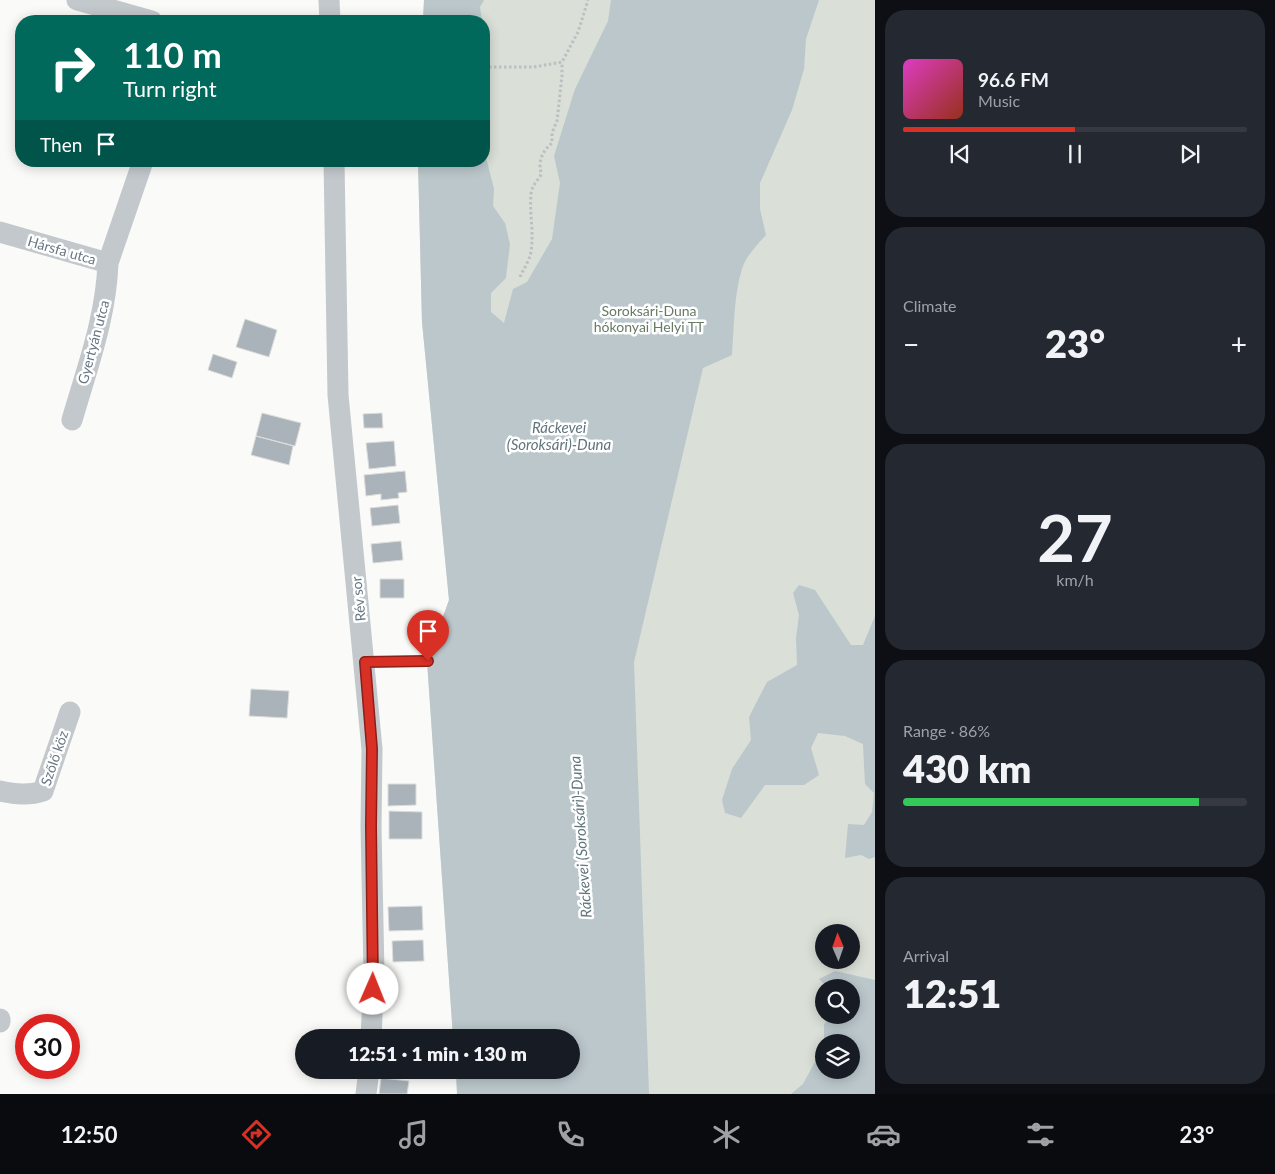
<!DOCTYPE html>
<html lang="en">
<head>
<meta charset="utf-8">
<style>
  :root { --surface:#171b24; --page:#242831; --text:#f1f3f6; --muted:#9ea1a6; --line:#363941; --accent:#d93025 }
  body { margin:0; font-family:Lato,sans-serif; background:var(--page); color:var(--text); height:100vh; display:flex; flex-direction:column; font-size:19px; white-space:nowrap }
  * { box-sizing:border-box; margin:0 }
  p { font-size:16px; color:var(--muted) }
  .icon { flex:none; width:28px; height:28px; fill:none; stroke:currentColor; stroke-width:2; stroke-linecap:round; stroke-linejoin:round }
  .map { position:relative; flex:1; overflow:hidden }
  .panel { display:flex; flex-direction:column; gap:10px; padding:10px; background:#0d0f14; width:400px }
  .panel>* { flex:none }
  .hud { position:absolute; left:15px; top:15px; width:475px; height:152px; border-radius:20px; box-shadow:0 2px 12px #0003; background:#00695c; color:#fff; overflow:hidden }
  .needle { width:32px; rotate:358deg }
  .fabs { position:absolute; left:815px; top:924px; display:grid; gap:10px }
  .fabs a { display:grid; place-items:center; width:45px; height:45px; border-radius:50%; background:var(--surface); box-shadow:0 2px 12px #0003; font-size:25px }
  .speed { position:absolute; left:15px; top:1014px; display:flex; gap:10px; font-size:25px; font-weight:700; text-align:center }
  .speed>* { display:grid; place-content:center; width:65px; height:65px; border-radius:50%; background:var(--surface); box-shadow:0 2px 12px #0003; line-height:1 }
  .speed .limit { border:8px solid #d22; background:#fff; color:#111 }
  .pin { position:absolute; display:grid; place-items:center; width:42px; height:42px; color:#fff; margin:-51px -21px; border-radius:50% 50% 50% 0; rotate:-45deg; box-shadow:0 0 5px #0007 }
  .pin .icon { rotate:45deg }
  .me { position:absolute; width:55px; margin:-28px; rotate:1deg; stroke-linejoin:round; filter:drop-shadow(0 0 4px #0008) }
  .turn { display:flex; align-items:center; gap:18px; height:105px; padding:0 25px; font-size:22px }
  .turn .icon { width:65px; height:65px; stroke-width:2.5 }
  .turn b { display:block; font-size:35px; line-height:42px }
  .then { display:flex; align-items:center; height:48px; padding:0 25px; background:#0003; gap:10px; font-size:19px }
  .big { font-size:38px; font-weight:800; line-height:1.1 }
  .panel .tile { flex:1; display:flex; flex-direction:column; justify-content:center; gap:8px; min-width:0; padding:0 18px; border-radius:20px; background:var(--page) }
  .panel .dial { align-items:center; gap:0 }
  .dial b { font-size:65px; line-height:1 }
  .song { display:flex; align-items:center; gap:15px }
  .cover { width:60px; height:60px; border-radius:8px; background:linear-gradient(135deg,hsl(310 70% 55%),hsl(10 70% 35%)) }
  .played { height:5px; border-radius:2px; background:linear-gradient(90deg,var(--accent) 50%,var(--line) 50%) }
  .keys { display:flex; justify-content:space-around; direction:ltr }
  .heat { display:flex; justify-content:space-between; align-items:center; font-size:28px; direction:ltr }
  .charge { height:8px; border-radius:4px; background:linear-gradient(90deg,#34c759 86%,var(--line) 0) }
  .trip { position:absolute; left:295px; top:1029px; width:285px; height:50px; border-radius:25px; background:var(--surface); box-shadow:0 2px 12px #0003; font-weight:800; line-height:50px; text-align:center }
  .tabs { display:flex; height:80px; justify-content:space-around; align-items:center; background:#090b0e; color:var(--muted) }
  .tabs .icon { width:35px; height:35px }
  .tabs .active { color:var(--accent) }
  .tabs b { font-size:22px; color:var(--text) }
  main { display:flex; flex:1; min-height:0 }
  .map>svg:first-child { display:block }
  .green { fill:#dadfd7; fill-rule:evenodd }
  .water { fill:#bbc7cb; fill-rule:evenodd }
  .building { fill:#aab3b9; stroke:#dcdcda }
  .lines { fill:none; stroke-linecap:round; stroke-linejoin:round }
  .path { stroke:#bbbfc2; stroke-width:3; stroke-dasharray:2.5 2.5; stroke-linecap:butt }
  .service { stroke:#c3c8cc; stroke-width:11 }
  .minor { stroke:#c3c8cc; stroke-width:21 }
  .route-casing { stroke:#8d1f18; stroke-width:12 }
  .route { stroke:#d93025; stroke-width:9 }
  .labels { text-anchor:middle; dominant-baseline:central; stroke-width:5; stroke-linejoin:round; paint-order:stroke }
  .street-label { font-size:14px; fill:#657683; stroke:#fff }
  .park-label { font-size:14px; fill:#687a64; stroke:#fff }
  .water-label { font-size:15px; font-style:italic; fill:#60757c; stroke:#fff }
</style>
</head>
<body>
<main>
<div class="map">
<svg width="875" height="1094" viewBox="0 0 875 1094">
  <rect width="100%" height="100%" fill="#fafaf8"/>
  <path class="green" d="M424,0H875V1094H457L456,1070H571V1038L453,1037L427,661L449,600L422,322L418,161H484V21H423ZM824,932H851V960H824ZM824,988H851V1015H824ZM824,1042H851V1070H824Z"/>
  <path class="water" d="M424,0H484L480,7L482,21H423Z
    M611,0H819L806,39L804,69L792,110L760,183V209L766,235C757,245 748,254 743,266C734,291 734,328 732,355L703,368L634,662L649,1094H457L456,1070H571V1038L453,1037L427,661L449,600L422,322L418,161H484V116L486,157L494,189L493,206L505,223L510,244L506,278L491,293V312L504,323L513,289L527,282L552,239L560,183L554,156L575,89L608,21Z
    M484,29L489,56L484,91Z
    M799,585L815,590L851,645H863L875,616V857L869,859L861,855L845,858L848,824L864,825L872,812L874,793L865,784L863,744L845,736L818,733L811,748L819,775L804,785H765L741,818L725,813L722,800L732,769L751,740L749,717L767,682L797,665L796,638L799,615L793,593Z
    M835,971L875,980V1094H791L803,1084L824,1045V1025L829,1015H851V988L827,987L819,979ZM851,1042V1070H824V1042Z"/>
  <path class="building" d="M245,319L277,330L269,357L236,347Z
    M213,354L237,362L232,378L208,370Z
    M262,413L301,423L295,446L256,436Z
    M382,413L383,428H364L363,414Z
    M256,436L293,446L289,465L251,455Z
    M394,441L396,466L369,469L366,443Z
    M405,471L407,492L398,493L399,498L381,500V494L366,496L364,475Z
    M398,505L400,523L372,526L370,508Z
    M401,541L403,560L373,563L371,544Z
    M380,579H404V598H380Z
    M251,689L289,691L287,718L249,716Z
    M388,784H416V805L388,806Z
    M389,811L422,812V839H389Z
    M422,906L423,930L389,931L388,907Z
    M423,940L424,961L393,962L392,941Z
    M382,1070H407V1077L382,1075Z
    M381,1078L409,1081L407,1094H379Z"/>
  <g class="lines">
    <path class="path" d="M484,67H534L562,62L578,32L588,0
      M520,277C523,270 528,263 530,256C535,236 529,214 531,194C532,184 540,179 541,174C541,170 540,170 540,166C540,156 545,149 552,143V133L557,121L562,76V62"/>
    <path class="service" d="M365,662L427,661"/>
    <path class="minor" d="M77,0L152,21
      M329,0L330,21
      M334,161L338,395L372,749L371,827L374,973L371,1038
      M0,232L108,263L143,161
      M72,420C87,368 106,318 108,263
      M0,791C15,794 28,796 43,791L70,712
      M0,1019V1022
      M366,1094L369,1070"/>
  </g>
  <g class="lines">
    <defs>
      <path id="route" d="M373,989L371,826L372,749L365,662L428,661"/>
    </defs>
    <use href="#route" class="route-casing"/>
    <use href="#route" class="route"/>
  </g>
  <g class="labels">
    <g class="street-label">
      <text transform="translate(62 250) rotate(16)">Hársfa utca</text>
      <text transform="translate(93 342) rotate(-75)">Gyertyán utca</text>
      <text transform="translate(358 599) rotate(-96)">Rév sor</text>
      <text transform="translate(54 758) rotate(-71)">Szőlő köz</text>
    </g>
    <g class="park-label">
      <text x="649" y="310">Soroksári-Duna<tspan x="649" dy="16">hókonyai Helyi TT</tspan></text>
    </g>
    <g class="water-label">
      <text x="559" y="427">Ráckevei<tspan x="559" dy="17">(Soroksári)-Duna</tspan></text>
      <text transform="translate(580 837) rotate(-94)">Ráckevei (Soroksári)-Duna</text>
    </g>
  </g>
</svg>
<div class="fabs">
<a><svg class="needle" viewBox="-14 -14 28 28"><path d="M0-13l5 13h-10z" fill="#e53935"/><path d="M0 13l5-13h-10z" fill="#9ea1a6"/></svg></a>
<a><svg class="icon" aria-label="search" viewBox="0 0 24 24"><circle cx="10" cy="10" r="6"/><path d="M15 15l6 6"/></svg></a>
<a><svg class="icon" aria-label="layers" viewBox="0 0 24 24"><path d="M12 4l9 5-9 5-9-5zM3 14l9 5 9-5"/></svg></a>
</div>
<div class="speed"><div class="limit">30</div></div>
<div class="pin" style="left:428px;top:661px;background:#d93025"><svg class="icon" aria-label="arrive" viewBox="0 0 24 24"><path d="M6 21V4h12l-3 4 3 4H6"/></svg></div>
<svg class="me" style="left:373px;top:989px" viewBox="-20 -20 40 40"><circle r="19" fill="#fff"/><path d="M0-13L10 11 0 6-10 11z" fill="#d93025"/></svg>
<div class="trip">12:51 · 1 min · 130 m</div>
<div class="hud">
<div class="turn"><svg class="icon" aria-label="right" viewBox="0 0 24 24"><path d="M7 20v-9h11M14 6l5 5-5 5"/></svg><div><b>110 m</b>Turn right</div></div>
<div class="then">Then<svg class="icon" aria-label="arrive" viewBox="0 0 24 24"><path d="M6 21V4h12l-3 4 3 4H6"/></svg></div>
</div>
</div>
<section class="panel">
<div class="tile">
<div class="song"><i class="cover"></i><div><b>96.6 FM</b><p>Music</p></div></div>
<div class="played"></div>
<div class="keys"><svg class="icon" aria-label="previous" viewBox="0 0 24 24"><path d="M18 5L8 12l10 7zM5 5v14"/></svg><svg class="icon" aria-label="pause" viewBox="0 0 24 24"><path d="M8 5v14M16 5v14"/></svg><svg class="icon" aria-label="next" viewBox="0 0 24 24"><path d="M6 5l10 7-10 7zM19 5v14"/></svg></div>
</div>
<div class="tile"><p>Climate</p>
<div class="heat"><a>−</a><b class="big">23°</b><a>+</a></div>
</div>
<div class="tile dial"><b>27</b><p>km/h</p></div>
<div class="tile"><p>Range · 86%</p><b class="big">430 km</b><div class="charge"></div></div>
<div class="tile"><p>Arrival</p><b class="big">12:51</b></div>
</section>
</main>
<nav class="tabs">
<b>12:50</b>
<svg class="icon active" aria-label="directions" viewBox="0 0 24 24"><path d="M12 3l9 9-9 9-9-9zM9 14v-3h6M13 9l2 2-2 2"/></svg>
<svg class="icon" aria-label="music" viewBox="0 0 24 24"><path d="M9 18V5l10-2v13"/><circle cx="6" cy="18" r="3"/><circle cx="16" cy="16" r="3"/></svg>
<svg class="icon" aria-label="phone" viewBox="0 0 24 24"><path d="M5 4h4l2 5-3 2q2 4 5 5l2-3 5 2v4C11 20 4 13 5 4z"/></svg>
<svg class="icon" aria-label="climate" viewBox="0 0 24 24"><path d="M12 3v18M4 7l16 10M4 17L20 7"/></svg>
<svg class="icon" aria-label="car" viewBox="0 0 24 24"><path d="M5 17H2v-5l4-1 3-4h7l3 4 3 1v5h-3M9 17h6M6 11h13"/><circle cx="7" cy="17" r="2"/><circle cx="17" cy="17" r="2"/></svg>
<svg class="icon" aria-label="filters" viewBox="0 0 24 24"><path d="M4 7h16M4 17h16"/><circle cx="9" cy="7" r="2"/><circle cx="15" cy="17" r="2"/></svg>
<b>23°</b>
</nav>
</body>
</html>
